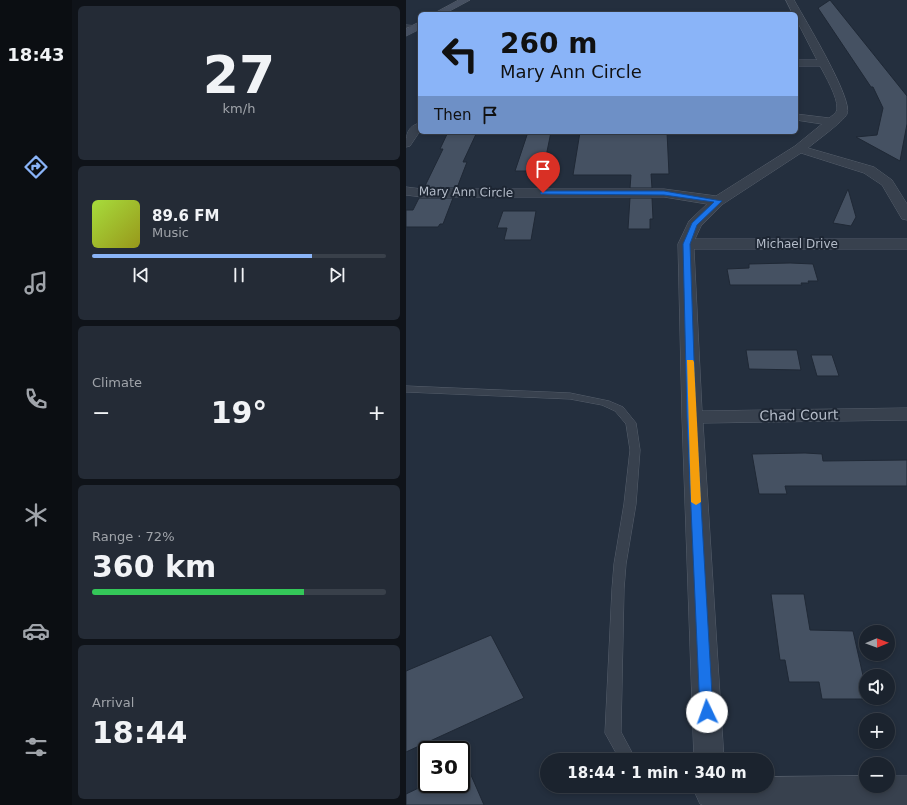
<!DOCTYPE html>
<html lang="en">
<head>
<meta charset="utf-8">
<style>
  :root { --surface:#1b232e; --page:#242b36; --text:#f1f3f6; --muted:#a0a4aa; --line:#39404a; --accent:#8ab4f8 }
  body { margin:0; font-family:"DejaVu Sans",sans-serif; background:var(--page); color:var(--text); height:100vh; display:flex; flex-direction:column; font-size:15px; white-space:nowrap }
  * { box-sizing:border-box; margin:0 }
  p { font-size:13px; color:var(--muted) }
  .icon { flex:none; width:22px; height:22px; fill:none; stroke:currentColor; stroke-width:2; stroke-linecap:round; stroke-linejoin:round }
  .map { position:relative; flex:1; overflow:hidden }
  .sheet { display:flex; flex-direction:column; gap:6px; padding:6px; background:#0f1319; width:334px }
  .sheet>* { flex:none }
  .banner { position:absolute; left:12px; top:12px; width:380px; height:122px; border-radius:6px; box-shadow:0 2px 6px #0003,0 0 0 1px var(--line); background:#8ab4f8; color:#111; overflow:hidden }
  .needle { width:26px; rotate:89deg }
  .buttons { position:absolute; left:453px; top:625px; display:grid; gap:8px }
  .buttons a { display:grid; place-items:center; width:36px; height:36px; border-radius:50%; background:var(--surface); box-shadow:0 2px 6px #0003,0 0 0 1px var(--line); font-size:20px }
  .speed { position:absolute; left:12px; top:741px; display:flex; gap:8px; font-size:20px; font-weight:700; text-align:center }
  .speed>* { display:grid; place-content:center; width:52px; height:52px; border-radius:50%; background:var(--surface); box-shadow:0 2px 6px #0003,0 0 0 1px var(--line); line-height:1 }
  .speed .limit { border:2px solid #111; border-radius:6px; background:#fff; color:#111 }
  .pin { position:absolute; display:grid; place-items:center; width:34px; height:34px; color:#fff; margin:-41px -17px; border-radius:50% 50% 50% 0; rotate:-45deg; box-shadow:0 0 4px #0007 }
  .pin .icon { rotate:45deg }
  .me { position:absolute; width:44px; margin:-22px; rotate:357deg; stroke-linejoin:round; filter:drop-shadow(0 0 3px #0008) }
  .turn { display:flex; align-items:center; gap:14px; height:84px; padding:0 16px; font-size:18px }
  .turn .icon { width:52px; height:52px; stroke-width:2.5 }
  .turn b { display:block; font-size:28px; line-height:34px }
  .then { display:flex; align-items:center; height:38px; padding:0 16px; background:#0003; gap:8px; font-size:15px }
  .big { font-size:30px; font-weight:700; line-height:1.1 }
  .sheet .card { flex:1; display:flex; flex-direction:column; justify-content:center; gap:6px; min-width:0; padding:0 14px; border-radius:6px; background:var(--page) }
  .sheet .dial { align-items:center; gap:0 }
  .dial b { font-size:52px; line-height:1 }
  .song { display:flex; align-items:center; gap:12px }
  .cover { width:48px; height:48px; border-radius:6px; background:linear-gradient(135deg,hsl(80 70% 55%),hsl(60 70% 35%)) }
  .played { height:4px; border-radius:2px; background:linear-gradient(90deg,var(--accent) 75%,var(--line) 75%) }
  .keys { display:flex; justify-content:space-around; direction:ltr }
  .heat { display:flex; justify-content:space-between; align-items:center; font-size:22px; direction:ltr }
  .charge { height:6px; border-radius:3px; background:linear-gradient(90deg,#34c759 72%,var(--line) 0) }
  .trip { position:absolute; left:134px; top:753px; width:234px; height:40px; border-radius:20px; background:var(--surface); box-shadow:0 2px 6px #0003,0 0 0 1px var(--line); font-weight:700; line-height:40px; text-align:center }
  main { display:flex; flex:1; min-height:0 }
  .tab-bar { display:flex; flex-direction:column; width:72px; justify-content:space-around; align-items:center; background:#0b0e12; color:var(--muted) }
  .tab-bar .icon { width:28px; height:28px }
  .tab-bar .on { color:var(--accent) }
  .tab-bar b { font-size:18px; color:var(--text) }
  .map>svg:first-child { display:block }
  .building { fill:#455162; stroke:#1f2835 }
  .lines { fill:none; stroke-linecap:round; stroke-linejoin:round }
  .lane-casing { stroke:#565f6c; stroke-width:1 }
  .street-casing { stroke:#565f6c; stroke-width:1 }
  .secondary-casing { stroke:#565f6c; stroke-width:1 }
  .lane { fill:#38414e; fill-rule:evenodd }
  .street { fill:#38414e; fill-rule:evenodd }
  .secondary { fill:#465061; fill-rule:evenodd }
  .route { fill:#1a73e8; stroke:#114b97 }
  .slow { fill:#f59e0b }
  .labels { text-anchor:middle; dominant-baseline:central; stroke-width:4; stroke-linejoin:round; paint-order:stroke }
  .far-street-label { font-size:12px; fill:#b4bcc9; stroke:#1d2633 }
  .street-label { font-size:14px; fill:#b4bcc9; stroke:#1d2633 }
</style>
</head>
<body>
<main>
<nav class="tab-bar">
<b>18:43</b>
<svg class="icon on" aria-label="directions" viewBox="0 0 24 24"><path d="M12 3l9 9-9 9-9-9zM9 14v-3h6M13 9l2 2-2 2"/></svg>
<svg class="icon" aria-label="music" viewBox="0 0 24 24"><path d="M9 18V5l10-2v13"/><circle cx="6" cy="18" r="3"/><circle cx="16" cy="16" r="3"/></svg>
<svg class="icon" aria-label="phone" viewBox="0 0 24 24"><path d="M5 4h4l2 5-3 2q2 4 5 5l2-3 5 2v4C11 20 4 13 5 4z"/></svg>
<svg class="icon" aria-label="climate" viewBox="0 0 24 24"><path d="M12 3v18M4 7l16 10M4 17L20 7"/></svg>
<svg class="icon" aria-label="car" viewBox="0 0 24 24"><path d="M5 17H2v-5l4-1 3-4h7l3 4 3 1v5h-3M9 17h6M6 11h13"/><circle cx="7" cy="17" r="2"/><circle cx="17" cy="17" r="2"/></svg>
<svg class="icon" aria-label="filters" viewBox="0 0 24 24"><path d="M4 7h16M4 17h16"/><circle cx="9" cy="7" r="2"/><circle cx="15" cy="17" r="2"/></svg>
</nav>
<section class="sheet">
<div class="card dial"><b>27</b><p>km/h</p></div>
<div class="card">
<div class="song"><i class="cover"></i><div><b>89.6 FM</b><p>Music</p></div></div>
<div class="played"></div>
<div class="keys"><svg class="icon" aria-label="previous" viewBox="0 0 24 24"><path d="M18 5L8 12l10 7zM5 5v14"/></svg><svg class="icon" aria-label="pause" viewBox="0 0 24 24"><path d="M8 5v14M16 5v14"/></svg><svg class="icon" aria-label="next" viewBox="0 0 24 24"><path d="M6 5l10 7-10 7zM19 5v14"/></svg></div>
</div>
<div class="card"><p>Climate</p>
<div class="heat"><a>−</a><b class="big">19°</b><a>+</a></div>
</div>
<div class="card"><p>Range · 72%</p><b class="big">360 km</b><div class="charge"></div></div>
<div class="card"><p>Arrival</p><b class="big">18:44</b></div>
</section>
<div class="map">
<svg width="501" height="805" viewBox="0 0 501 805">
  <rect width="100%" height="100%" fill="#242f3e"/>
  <path class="building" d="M424,0L501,96V124L494,161L450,137L471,135L477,108L467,87H465L412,8Z
    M42,132H71L57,162H61L51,188H18L37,149H34Z
    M122,132H145L137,171H109Z
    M174,132H261L263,174H245L246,188H224L225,175H167Z
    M442,189L450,217L445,226L427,223Z
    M13,198H47L37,224H34L32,227H0V210H7Z
    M224,198H246L247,219H244V229H222Z
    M97,211H130L125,240H98L101,228H91Z
    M384,263L407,264L412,281H402L403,283H395L396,285H324L321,269L343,268V264Z
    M340,350H391L395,370L343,369Z
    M405,355H426L433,376H411Z
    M399,453L416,454L417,461L501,460V486H379L381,494H353L346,454Z
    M365,594H398L404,630L447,631L460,689V698L462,699H416L413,682H383L379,660H374Z
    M85,635L118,698L0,752V671Z
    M55,752L78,805H0V794L21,784H55Z"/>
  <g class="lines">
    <defs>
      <path id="lane" d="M0,25L13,26L0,27Z
        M0,386L164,393L203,401L217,407L230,423L234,450L230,504L220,564L218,589L215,732L230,760H214L199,733L206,589L208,564L218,504L224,450L220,424L209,411L196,405L164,399L0,392Z"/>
      <path id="street" d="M380,0H388C398,18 448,100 441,114C437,122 410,141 402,148L468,167L486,180L501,204V220L496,219L476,185L458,173L395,153L317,204L295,226L289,239H501V249H288L296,411L501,408V420L297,423L318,760H288L276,417L272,244L283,221L301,204L258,197H16L0,195V187L16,189H258L310,196L389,146L416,124L390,120V114L423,118C427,115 431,113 431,108C432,98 419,75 414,66H390V60H411L390,19V14H387Z
        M14,123V131L4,146L0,147C0,135 1,126 14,123Z
        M460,776V786H482V776H501V805H297L294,804L289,793L292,786H361V777Z"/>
      <path id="secondary" d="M53,0H64L38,14H27Z
        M14,22V29L0,36V29Z"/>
    </defs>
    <use href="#lane" class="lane-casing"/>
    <use href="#street" class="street-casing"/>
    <use href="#secondary" class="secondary-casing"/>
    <use href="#lane" class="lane"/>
    <use href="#street" class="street"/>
    <use href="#secondary" class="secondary"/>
  </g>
  <path class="route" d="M137,191H258L316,201L291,225L284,244L290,417L307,712L305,717L301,718L296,717L294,712L281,417L277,244L286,223L308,202L258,195L135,194L134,193Z"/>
  <path class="slow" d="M281,360H287L288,362L295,502L290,505L285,502Z"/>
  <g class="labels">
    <g class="far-street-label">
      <text transform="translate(60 192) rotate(1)">Mary Ann Circle</text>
      <text x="391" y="244">Michael Drive</text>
    </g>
    <g class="street-label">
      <text transform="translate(393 415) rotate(-1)">Chad Court</text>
    </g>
  </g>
</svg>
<div class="buttons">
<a><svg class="needle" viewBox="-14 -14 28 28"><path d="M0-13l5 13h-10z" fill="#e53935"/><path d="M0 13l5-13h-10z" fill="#a0a4aa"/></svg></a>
<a><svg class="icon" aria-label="sound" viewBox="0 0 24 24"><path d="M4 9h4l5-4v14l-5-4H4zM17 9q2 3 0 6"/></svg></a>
<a>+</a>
<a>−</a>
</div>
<div class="speed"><div class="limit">30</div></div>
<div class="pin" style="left:137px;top:193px;background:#d93025"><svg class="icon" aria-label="arrive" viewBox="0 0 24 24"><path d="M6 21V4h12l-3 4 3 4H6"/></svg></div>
<svg class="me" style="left:301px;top:712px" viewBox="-20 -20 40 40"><circle r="19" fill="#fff"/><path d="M0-13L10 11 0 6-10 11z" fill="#1a73e8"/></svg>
<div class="trip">18:44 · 1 min · 340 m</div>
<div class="banner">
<div class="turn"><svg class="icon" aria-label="left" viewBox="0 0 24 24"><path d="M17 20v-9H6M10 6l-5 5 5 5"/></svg><div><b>260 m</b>Mary Ann Circle</div></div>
<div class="then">Then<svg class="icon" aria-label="arrive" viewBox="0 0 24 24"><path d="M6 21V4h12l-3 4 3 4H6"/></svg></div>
</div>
</div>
</main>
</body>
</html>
